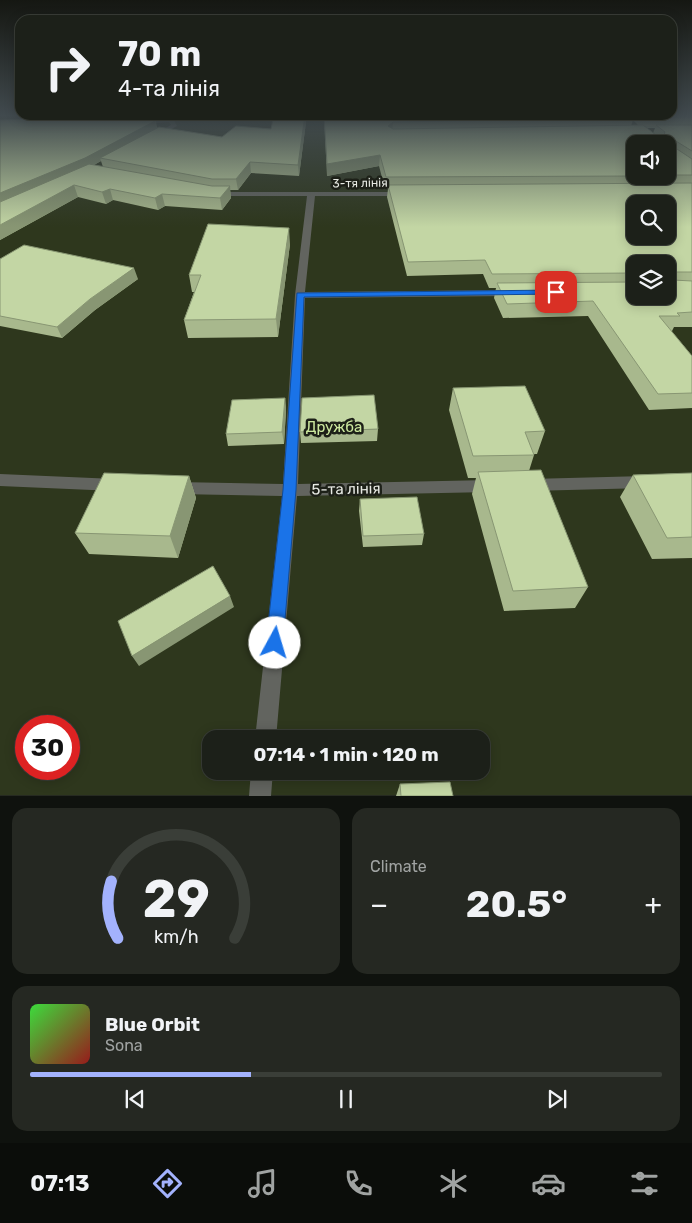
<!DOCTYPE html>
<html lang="en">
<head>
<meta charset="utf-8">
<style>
  :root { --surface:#1c2019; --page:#252822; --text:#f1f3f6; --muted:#a0a3a2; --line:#3a3e38; --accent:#a3b2fd }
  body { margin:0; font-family:Rubik,sans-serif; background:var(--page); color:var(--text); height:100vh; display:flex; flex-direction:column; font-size:19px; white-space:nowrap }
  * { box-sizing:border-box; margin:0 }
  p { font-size:16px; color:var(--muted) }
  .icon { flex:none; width:28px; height:28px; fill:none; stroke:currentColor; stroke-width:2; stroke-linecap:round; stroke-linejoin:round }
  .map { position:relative; height:796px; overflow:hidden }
  .panel { display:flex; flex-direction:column; gap:12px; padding:12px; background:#0f120e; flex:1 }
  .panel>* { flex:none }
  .top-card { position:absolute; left:15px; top:15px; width:662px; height:105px; border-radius:15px; box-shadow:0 2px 12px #0003,0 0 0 1px var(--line); background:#1c2019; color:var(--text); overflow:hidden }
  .buttons { position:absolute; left:626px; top:135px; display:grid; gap:10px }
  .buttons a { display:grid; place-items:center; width:50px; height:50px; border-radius:10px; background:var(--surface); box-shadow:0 2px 12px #0003,0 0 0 1px var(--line); font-size:25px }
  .speed { position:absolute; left:15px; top:715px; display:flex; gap:10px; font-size:25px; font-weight:700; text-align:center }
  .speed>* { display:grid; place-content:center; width:65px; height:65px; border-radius:50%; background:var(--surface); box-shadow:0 2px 12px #0003,0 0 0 1px var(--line); line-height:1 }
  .speed .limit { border:8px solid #d22; background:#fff; color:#111 }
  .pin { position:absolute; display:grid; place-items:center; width:42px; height:42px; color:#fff; margin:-21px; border-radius:10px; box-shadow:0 2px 8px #0006 }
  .me { position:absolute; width:55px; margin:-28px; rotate:6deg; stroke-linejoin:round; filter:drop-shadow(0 0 4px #0008) }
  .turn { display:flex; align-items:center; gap:18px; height:105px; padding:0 20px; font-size:22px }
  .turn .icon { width:65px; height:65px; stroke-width:2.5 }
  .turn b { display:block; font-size:35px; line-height:42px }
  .big { font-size:38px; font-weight:700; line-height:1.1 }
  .panel .widget { flex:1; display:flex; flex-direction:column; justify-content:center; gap:8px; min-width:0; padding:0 18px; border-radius:15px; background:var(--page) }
  .panel .dial { align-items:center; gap:0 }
  .dial svg { height:130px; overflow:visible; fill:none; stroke:var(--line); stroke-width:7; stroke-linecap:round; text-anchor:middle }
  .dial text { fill:var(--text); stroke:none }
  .song { display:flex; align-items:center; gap:15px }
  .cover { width:60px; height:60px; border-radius:8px; background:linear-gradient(135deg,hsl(120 70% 55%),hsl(0 70% 35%)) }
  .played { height:5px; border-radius:2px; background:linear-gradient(90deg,var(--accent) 35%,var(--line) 35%) }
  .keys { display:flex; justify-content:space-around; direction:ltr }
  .heat { display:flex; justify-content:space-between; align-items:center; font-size:28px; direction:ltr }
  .panel .tiles { flex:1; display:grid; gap:12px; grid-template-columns:1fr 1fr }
  .widget:last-child { grid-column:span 2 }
  .trip { position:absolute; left:202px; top:730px; width:288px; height:50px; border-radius:15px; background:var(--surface); box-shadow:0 2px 12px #0003,0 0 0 1px var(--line); font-weight:700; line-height:50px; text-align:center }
  .tabs { display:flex; height:80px; justify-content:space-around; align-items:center; background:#0b0d0a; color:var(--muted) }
  .tabs .icon { width:35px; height:35px }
  .tabs .active { color:var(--accent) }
  .tabs b { font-size:22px; color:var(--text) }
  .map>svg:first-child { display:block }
  .green { fill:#2e371d; fill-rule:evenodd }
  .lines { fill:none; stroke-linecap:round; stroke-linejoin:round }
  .minor { fill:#62645f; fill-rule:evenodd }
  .wall { fill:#a8b88d; fill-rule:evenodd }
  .shaded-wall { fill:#889673 }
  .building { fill:#c3d6a4; stroke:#889673; fill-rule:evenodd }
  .route { fill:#1a73e8; stroke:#114b97 }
  .labels { text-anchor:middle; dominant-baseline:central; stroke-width:5; stroke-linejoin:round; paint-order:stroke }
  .far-street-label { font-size:12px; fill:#e7e9e3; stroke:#1d2018 }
  .park-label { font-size:15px; fill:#cde99f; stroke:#1d2018 }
  .street-label { font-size:15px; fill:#e7e9e3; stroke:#1d2018 }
</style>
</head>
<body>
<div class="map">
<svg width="692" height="796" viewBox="0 0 692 796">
  <rect width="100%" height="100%" fill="#262a21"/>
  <path class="green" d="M198,115H692V795H0V128L157,124ZM635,144H668V176H635ZM635,204H668V236H635ZM635,264H668V296H635ZM26,726H69V769H26ZM211,739H481V771H211Z"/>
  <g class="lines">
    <path class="minor" d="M165,115H171L177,126L153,139L151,136L171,125L169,122L140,124L137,122L167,119Z
      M211,192H407L408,194L404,196H315L305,292L510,290L515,293L510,296L305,298L298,484L490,480L495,482L497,486L495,490L490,492L297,496L276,739H255L282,496L177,494L172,492L170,488L172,484L177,482L283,484L295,295L307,196H214L210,194Z
      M0,474L115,479L120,481L122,485L120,489L115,491L0,486Z
      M645,476L650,478L652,482L650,486L645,488L530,491L525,489L523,485L525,481L530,479Z
      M251,771H273L271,796H249Z"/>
  </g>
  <path class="wall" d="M26,115H155L157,128L222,137L271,129L274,115H306V122L299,176L251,173L238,190H230L231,198L222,210L165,206L158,210L113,200L106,204L78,197L0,240V120L28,119ZM101,161L103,167L94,165Z
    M324,115H692V327H674L672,331H671L692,356V408L649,410L588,316L503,318L494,298L496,288H489L483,274L407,276L387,197L388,189H385L379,166L327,176ZM633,120L639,126H631ZM647,128H655L653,133ZM635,144H668V176H635ZM635,264L668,296H635Z
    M290,244L278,337L188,338L184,320L194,292H192L189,275Z
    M0,259L138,279L95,310L62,338L0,326Z
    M453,388L545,431L537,454H534V455L529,471L588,587L575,608L504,611L472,494L476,478H468L449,410Z
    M285,398L286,410L284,444L228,446L226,434Z
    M378,429L377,441L301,443L300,432Z
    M692,473V558L652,559L620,497L633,475Z
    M189,476L196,498L178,558L89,554L75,533Z
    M360,499L424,534L422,545L363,547L359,511Z
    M400,784L453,796H396Z"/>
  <path class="shaded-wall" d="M154,115L157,130L100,158L101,161L88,168L0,207V193Z
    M305,115L306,122L299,176L298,165Z
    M393,122L392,132L388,126Z
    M380,155L379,166L327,176V164Z
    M250,162L251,173L238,190L236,179Z
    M74,185L78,197L0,240V225Z
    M230,186L231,198L222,210L220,198Z
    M110,189L113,200L106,204L102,192Z
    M162,194L165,206L158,210L155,198Z
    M289,228L290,244L278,337L276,319Z
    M134,268L138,279L95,310L62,338L57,327L90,299Z
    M285,398L286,410L284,444L282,432Z
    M189,476L196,498L178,558L170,536Z
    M230,596L234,607L139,666L132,656Z"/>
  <path class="building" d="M143,115H154L155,121L85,158L0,193V120Z
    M274,115H305L298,165L250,162L236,179H212L100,158L159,127L222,137L236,126L271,129Z
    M324,115H630L633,118L393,122L388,126L393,129L643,125L656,135H664L665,132L656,125H692V151L671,138V145L692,159V175H668V144H635V176L386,177L380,155L327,164Z
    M643,115H692V117L646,118Z
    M89,164L212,186H230L220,198L162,194L155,198L110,189L102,192L74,185L0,225V202Z
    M692,183V272H675L673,280L692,281V312L677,313L680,316H659L692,356V393L658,394L593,301L507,304L497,283L635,282V296H668V264H635V273L492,274L485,260L408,262L388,185ZM635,204H668V236H635Z
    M208,224L289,228L276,319L184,320L201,275H189Z
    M24,245L134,268L90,299L57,327L0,316V259Z
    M525,386L545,431L525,432L534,455L473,456L453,388Z
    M374,395L378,429L300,432L302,398Z
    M285,398L282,432L226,434L232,400Z
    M541,470L588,587L513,591L478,472Z
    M104,473L189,476L170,536L75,533Z
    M692,473V537L667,538L633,475Z
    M417,497L424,534L363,536L360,499Z
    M213,566L230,596L132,656L118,621Z
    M450,782L453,796H401L400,784Z"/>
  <linearGradient id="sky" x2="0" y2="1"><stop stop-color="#151712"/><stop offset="0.51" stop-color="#414a4e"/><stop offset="1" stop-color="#414a4e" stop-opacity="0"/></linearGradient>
  <rect width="692" height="227" fill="url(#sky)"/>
  <path class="route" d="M556,290H559V294L304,297L296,490L283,643L281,649L275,651L269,649L266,643L283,490L297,293Z"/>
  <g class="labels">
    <g class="far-street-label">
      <text transform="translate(360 183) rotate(-1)">3-тя лінія</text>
    </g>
    <g class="park-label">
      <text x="334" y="427">Дружба</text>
    </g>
    <g class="street-label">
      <text transform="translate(346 489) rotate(-1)">5-та лінія</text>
    </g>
  </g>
</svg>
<div class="buttons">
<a><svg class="icon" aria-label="sound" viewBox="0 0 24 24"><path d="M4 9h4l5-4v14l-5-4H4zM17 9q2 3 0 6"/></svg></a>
<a><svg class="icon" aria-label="search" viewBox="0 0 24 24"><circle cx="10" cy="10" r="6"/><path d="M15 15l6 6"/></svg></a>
<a><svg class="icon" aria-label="layers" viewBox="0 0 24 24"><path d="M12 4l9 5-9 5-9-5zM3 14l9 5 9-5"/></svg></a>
</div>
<div class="speed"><div class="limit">30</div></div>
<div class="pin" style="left:556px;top:292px;background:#d93025"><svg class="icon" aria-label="arrive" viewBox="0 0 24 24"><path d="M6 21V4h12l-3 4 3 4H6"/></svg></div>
<svg class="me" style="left:275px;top:643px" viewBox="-20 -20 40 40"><circle r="19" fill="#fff"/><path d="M0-13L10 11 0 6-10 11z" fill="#1a73e8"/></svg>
<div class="trip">07:14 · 1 min · 120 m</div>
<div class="top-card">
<div class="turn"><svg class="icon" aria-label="right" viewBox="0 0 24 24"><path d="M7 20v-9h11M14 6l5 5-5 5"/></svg><div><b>70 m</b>4-та лінія</div></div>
</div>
</div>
<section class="panel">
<div class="tiles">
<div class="widget dial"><svg viewBox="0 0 100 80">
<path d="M14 69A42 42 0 1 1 86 69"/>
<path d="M14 69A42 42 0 0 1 10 34" stroke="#a3b2fd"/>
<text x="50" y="56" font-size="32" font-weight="700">29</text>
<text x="50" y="72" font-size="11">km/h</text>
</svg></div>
<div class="widget"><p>Climate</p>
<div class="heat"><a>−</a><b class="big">20.5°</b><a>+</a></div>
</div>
<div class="widget">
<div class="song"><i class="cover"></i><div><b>Blue Orbit</b><p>Sona</p></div></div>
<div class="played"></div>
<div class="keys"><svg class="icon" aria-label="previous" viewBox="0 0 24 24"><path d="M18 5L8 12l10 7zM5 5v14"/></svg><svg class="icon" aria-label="pause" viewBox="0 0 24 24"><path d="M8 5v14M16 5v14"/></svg><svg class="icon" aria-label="next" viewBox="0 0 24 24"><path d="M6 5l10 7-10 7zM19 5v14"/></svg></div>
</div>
</div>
</section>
<nav class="tabs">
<b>07:13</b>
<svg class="icon active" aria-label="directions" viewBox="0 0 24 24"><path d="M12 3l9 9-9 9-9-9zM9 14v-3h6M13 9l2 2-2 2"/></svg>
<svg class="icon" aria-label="music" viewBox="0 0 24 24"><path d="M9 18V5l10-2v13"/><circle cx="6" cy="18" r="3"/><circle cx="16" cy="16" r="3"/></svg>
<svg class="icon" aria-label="phone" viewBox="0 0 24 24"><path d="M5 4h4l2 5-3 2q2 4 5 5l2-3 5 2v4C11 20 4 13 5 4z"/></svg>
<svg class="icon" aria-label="climate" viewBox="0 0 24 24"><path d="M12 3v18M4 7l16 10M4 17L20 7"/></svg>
<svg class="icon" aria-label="car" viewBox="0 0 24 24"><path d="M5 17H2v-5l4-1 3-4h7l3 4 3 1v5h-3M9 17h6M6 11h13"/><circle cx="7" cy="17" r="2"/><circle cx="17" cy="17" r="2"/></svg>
<svg class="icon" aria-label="filters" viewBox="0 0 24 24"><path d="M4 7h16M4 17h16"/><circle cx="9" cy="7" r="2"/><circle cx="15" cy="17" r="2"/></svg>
</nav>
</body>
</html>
